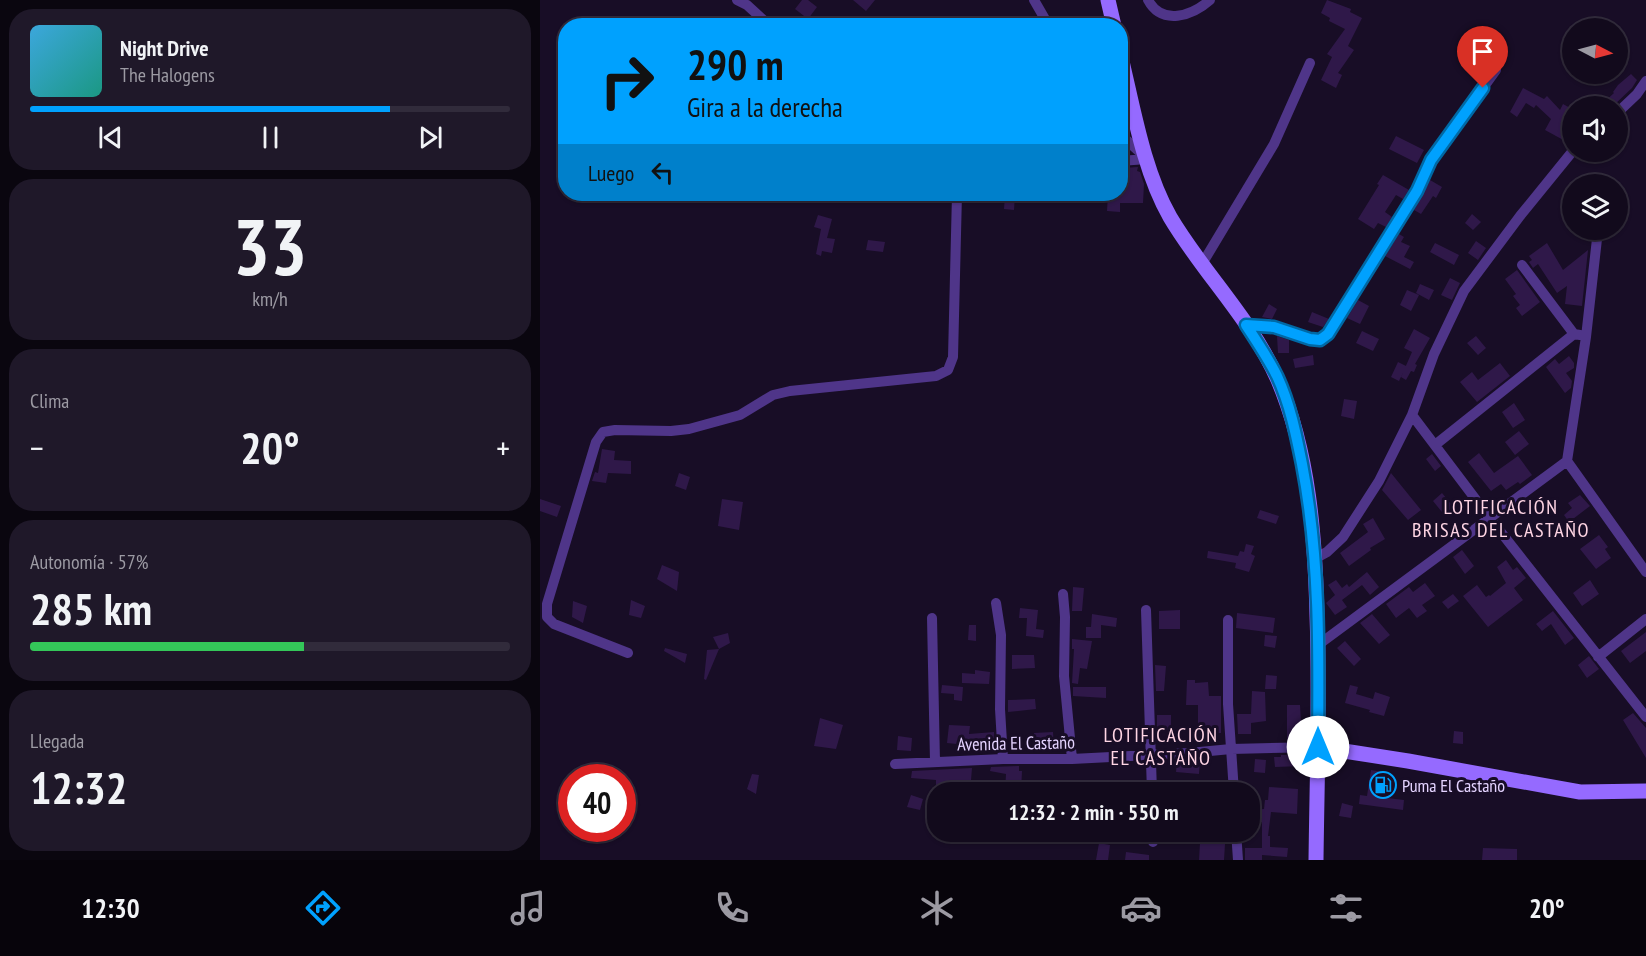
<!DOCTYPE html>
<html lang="es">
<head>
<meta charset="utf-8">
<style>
  :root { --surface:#120a1c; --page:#1f1829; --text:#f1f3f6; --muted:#9c9aa3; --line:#312b3b; --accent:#00a1fe }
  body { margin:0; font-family:"PT Sans Narrow",sans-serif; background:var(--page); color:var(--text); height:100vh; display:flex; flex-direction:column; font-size:22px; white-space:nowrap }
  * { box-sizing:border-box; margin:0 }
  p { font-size:20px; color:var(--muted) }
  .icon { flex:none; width:33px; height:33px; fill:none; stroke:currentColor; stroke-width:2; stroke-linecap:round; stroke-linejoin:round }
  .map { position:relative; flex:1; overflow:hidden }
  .sheet { display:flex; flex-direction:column; gap:9px; padding:9px; background:#0a060f; width:540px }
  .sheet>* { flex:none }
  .guide { position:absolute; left:18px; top:18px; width:570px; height:183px; border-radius:24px; box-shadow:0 2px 4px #0004,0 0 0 2px var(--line); background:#00a1fe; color:#111; overflow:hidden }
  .needle { width:39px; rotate:96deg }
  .buttons { position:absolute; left:1022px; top:18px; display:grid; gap:12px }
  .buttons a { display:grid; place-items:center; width:66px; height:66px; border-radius:50%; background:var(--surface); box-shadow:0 2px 4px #0004,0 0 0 2px var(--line); font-size:30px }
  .speed { position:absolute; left:18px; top:764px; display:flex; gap:12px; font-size:30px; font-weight:700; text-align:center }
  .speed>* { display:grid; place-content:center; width:78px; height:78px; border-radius:50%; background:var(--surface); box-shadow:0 2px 4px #0004,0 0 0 2px var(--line); line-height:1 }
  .speed .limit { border:9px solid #d22; background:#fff; color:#111 }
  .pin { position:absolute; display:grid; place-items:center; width:51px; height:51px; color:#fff; margin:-62px -26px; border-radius:50% 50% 50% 0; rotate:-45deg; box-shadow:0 0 6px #0007 }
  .pin .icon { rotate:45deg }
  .me { position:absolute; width:66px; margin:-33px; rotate:0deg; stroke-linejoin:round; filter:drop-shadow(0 0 4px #0008) }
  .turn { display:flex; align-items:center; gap:21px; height:126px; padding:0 30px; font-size:27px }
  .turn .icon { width:78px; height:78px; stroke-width:2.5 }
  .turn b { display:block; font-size:42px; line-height:51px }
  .then { display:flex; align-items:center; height:57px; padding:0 30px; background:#0003; gap:12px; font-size:22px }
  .big { font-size:45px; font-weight:600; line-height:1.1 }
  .sheet .card { flex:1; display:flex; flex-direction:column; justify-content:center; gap:9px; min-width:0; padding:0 21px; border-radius:24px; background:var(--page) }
  .sheet .dial { align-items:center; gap:0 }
  .dial b { font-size:78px; line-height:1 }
  .song { display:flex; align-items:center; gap:18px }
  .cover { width:72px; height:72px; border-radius:9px; background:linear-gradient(135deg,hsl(200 70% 55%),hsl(170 70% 35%)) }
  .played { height:6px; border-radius:3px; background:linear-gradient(90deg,var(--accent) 75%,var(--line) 75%) }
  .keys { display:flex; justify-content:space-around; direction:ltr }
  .heat { display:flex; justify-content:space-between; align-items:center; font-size:33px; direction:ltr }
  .charge { height:9px; border-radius:4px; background:linear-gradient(90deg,#34c759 57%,var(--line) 0) }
  .trip { position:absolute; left:387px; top:782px; width:333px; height:60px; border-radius:24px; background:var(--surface); box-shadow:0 2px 4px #0004,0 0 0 2px var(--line); font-weight:600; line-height:60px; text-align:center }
  .tab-bar { display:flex; height:96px; justify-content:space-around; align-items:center; background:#07040b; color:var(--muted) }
  .tab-bar .icon { width:42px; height:42px }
  .tab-bar .current { color:var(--accent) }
  .tab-bar b { font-size:27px; color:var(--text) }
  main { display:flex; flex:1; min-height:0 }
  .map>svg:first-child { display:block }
  .building { fill:#2f1849 }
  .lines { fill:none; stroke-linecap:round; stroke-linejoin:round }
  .street { stroke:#4f3589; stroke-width:10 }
  .secondary { stroke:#956aff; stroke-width:15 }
  .route-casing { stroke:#0069a5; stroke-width:15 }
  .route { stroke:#00a1fe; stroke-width:10 }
  .labels { text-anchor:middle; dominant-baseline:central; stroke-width:6; stroke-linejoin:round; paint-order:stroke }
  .street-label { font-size:18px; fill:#e4d3ff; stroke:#180d26 }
  .poi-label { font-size:18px; fill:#e4d3ff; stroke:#180d26; text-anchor:start }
  .neighbourhood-label { font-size:20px; letter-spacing:1.5px; fill:#ffd5e4; stroke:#180d26 }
</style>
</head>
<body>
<main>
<section class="sheet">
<div class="card">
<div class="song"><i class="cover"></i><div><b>Night Drive</b><p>The Halogens</p></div></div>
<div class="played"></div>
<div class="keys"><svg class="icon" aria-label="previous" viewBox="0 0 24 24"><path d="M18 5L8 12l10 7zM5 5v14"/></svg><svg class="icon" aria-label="pause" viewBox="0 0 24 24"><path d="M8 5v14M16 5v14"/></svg><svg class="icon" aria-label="next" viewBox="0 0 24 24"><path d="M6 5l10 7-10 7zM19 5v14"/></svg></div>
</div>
<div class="card dial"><b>33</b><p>km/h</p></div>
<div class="card"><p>Clima</p>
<div class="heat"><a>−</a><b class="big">20°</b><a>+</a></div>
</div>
<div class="card"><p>Autonomía · 57%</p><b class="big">285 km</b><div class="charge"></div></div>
<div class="card"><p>Llegada</p><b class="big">12:32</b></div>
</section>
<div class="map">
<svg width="1106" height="860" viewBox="0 0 1106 860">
  <rect width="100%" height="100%" fill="#180d26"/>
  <path class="building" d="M262,0H268L277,7L268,19L255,9Z
    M313,0H335L326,11Z
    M787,0L811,9L810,12L822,18L808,46L814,50L798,73L802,75L796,88L781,80L792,57L787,54L805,29L789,21L790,18L781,13Z
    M1091,74L1097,80L1092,88L1073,106H1060L1074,93L1073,92L1078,85Z
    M983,88L1004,99L1007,96L1020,110L1023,104L1032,109V133L1027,142L1005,130L1011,119L996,105L994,108L986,103L977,117L970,112Z
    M856,136L884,150L877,163L849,149Z
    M598,167L597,171L600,172L604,184L603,203H580V212L567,211L568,194H580L583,168Z
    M843,175L869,190L863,199L856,195L845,212L852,217L846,227L838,223L834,229L818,219L839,185L837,184Z
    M890,180L902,187L896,198L893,196L881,214L874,210Z
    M424,194H449L448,203L424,200Z
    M465,195H475L474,210L464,209Z
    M932,214L941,222L933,230L925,223Z
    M278,215L292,219L287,238L295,239L292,253L282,251L281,256L276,254L281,229L274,227Z
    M859,234L864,237L861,242L870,246L864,257L874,262L870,269L845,256Z
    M328,240L345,242L343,252L326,250Z
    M936,241L946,248L938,260L928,253Z
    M895,243L919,255L914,265L890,252Z
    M1007,243L1023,270L1048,250L1042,306L1025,304L1027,286L1017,293L998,264L993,268L989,262L992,260L989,256Z
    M977,270L1000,302L982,316L976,308L980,305L973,296L976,294L965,279Z
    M910,278L920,283L912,300L901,295Z
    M880,284L894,290L889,300L876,293Z
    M867,290L879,295L871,311L860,305Z
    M818,300L829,306L820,324L807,318Z
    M729,304L737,309L732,319L722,317Z
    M772,312L789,319L783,327L768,322Z
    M874,329L890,338L875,364L877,365L874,372L871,371L866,380L861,377L872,352L864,348Z
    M822,331L839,339L833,351L816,343Z
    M737,336L749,340V353H738Z
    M936,336L946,348L938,355L927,343Z
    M773,355L774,365L755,368L753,359Z
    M1029,356L1034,363V368L1026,373L1032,381L1031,388L1025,393L1006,367L1015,359L1019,364Z
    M858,362L866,366L859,381L851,377Z
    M960,363L970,376L937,402L920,382L932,372L938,380Z
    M804,399L817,401L814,419L801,416Z
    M974,403L985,420L973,428L962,412Z
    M979,431L989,444L975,455L965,442Z
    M62,449L75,451L74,460L91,461V474L68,473L66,483L52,481L55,472L58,473Z
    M939,453L954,473L978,456L992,475L980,484L978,482L966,490L961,484L951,491L928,462Z
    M892,454L901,466L895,471L886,459Z
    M139,473L150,477L146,490L135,486Z
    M851,473L881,510L868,520L842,490Z
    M902,493L915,509L906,517L893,501Z
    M1040,495L1050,506L1029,522L1024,515L1032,508L1028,503Z
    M0,499L21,506L17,517L0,511Z
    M182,499L203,502L199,530L178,526Z
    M720,510L739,516L736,524L717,518Z
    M833,518L845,539L830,548L831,550L809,566L800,553L828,532L823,524Z
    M1059,535L1068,547L1065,549L1071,558L1056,569L1040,549Z
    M706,544L714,546L711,554L715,556L709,572L695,568L696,563L667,558L668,551L698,556L700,551L704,552Z
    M922,550L934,566L925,574L913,557Z
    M966,560L973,570L977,567L986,578L974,588L983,600L948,627L923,596L937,585L946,597L949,595L950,596L966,583L957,567Z
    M122,565L139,572L137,591L117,579Z
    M827,572L839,587L830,595L822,585L802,600L807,607L795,615L786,603L795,595L788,585L796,580L802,588L807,584L809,587Z
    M1050,580L1059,594L1042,606L1033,593Z
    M885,583L895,596L882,605L887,611L877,618L869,608L856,618L846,604L869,587L873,592Z
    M533,587L544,588L542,611H532Z
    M913,594L919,601L908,609L902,602Z
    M91,600L105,606L101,618L89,615Z
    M33,601L47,606L43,623L32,617Z
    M480,608L498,610L496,629L504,630L503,638L486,636L487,618H479Z
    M640,610V629H619V611Z
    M1013,611L1034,638L1025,645L1011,624L1002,631L996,624Z
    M697,613L735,618L733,633L696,628Z
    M552,614L577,618L576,627L561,625V638H546V627H551Z
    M832,614L850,635L839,644L820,623Z
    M429,625H436V641L428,640Z
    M1106,632V651L1090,663L1081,651Z
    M188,633L190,643L179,649L173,637Z
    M725,635L737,636L735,648L724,646Z
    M532,639L552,641L547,669L540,668L538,684L532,683L534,649H532Z
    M805,641L821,659L814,666L797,648Z
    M125,648L147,654L145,663L124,651Z
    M179,649L166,680L164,679L167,650Z
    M472,655H494L495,668L472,669Z
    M1049,656L1059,669L1047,678L1038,665Z
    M615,665L626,666L624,691H616Z
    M435,670L450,672L449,684L422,683V673L435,674Z
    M726,675L737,676L736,689H725Z
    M647,680H655V683L668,682L669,696H681V733L658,734V705H646Z
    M402,685L423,687L422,701L414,700V694L401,693Z
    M810,685L818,687L816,694L833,699L835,692L850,697L844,716L829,712L830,710L805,703Z
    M533,687H566V698L533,696Z
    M712,691L725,692L726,721L711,723V734H698L697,714H711Z
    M495,699L496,709L468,712V700Z
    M747,705H760L762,740H747Z
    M1093,713L1106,728V758L1083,720Z
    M617,715H631V730H617Z
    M280,718L303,725L296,749L274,746Z
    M409,725L430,726L429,734L454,732L455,752L417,749V744L407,743Z
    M791,728L803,731L801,741L788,738Z
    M914,731L923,732V744L913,743Z
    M513,732L514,749L495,750L494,733Z
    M358,736L372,738L371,751L357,750Z
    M741,755H763V766L735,767L734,757H741Z
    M715,759L726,760L725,773L714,772Z
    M660,760L659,774L636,772L637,761Z
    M479,766V771H482L481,792H465L466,774L450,771L451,767Z
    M432,768L430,792H396V780L371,778L372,771Z
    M831,770L843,772L839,797L864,800L863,810L819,804L820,795L827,796Z
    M212,774L219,775L216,794L207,789Z
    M729,787L758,789L757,814L731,812L728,836H730V847L748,848L747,857L722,855V860H705V848H722V822L710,823V810L724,809L725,800H728Z
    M371,795L383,799L380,810L367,807Z
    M802,803L813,806L811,818L799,816Z
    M559,843L570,845L568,860H556Z
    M660,843L685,844L684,860H659Z
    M943,848L977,849V860H942Z
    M586,852L609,855V860H585Z"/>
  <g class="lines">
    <path class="street" d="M197,0L207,5L230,26
      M494,0L509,26
      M608,0C622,26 652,16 670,0
      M1077,113L1097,94L1106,81
      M580,134L604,156
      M580,161L607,159
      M1058,230L1046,337L1027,461L1106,572
      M662,264L734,144L770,63
      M982,265L1034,334L1040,335
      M706,325L734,327L770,339L780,340L788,334L877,191L891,160L956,70
      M872,415L949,517L1106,717
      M895,445L1034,334
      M776,558L787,552L803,537L839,481L872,415L894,354L924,291L980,216L1032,152
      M523,594L525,617L524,676L532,759
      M456,603L461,635L460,709L463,759
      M606,610L612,792
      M392,618L395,762
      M688,620V704L694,792
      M778,645L1027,461
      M88,653L14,624L7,617V604L56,442L63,432L75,430L131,431L149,429L200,415L233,395L250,391L396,376L408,370L413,357L417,194
      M1058,657L1106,619
      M355,764L463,759H532L649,753L691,749L778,747
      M613,831V842
      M696,831L698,860"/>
    <path class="secondary" d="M568,0L574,26
      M580,53C593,106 603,170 630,217C663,273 712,320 738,380C769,453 775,536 777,615C780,697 777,778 776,860
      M778,747L868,761L1040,792L1106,791"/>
  </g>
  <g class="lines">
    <defs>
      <path id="route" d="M778,747C779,652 780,557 762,464C756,434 750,404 737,376C728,358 717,342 706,325L734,327L770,339L780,340L788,334L877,191L891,160L943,88"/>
    </defs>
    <use href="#route" class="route-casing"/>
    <use href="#route" class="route"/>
  </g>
  <defs>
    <symbol id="fuel-ring" viewBox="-11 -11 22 22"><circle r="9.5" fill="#180d26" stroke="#00a1fe" stroke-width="1.5"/><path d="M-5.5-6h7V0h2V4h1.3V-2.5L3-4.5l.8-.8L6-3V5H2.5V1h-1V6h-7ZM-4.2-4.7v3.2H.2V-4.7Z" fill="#00a1fe"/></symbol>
  </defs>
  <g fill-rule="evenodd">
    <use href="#fuel-ring" x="828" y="770" width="30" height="30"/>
  </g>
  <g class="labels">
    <g class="street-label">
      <text transform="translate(476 743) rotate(-1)">Avenida El Castaño</text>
    </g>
    <g class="poi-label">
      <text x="862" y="785">Puma El Castaño</text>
    </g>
    <g class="neighbourhood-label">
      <text x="961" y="507">LOTIFICACIÓN<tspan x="961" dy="23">BRISAS DEL CASTAÑO</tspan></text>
      <text x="621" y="735">LOTIFICACIÓN<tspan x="621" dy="23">EL CASTAÑO</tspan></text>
    </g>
  </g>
</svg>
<div class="buttons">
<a><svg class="needle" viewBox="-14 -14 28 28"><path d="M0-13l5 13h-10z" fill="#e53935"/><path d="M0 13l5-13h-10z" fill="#9c9aa3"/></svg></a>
<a><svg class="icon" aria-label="sound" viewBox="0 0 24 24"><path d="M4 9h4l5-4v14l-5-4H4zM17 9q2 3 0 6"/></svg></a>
<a><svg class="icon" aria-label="layers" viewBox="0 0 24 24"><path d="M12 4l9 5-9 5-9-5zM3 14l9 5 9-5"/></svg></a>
</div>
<div class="speed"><div class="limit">40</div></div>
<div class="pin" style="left:943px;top:88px;background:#d93025"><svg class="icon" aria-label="arrive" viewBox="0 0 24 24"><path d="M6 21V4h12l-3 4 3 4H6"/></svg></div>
<svg class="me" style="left:778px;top:747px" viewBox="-20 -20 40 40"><circle r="19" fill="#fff"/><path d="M0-13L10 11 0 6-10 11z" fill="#00a1fe"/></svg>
<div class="trip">12:32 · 2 min · 550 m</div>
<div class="guide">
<div class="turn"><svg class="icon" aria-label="right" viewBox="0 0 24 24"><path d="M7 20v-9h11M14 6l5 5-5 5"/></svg><div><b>290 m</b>Gira a la derecha</div></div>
<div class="then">Luego<svg class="icon" aria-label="left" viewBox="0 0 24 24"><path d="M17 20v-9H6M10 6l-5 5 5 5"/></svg></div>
</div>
</div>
</main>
<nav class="tab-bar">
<b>12:30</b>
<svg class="icon current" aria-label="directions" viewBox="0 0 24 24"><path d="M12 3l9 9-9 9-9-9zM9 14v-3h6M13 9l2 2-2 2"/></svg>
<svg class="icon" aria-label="music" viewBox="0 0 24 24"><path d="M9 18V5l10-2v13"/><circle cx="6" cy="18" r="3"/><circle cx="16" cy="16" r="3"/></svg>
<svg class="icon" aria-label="phone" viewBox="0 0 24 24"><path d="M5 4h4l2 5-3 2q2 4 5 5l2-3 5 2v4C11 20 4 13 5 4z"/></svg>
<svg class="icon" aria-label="climate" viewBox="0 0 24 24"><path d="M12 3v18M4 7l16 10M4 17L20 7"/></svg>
<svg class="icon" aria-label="car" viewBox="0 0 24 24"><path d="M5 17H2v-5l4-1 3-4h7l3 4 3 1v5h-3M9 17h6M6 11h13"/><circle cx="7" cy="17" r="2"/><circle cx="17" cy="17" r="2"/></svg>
<svg class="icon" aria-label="filters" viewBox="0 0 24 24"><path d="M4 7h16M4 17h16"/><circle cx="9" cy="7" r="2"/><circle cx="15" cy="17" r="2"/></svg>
<b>20°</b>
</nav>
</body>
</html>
